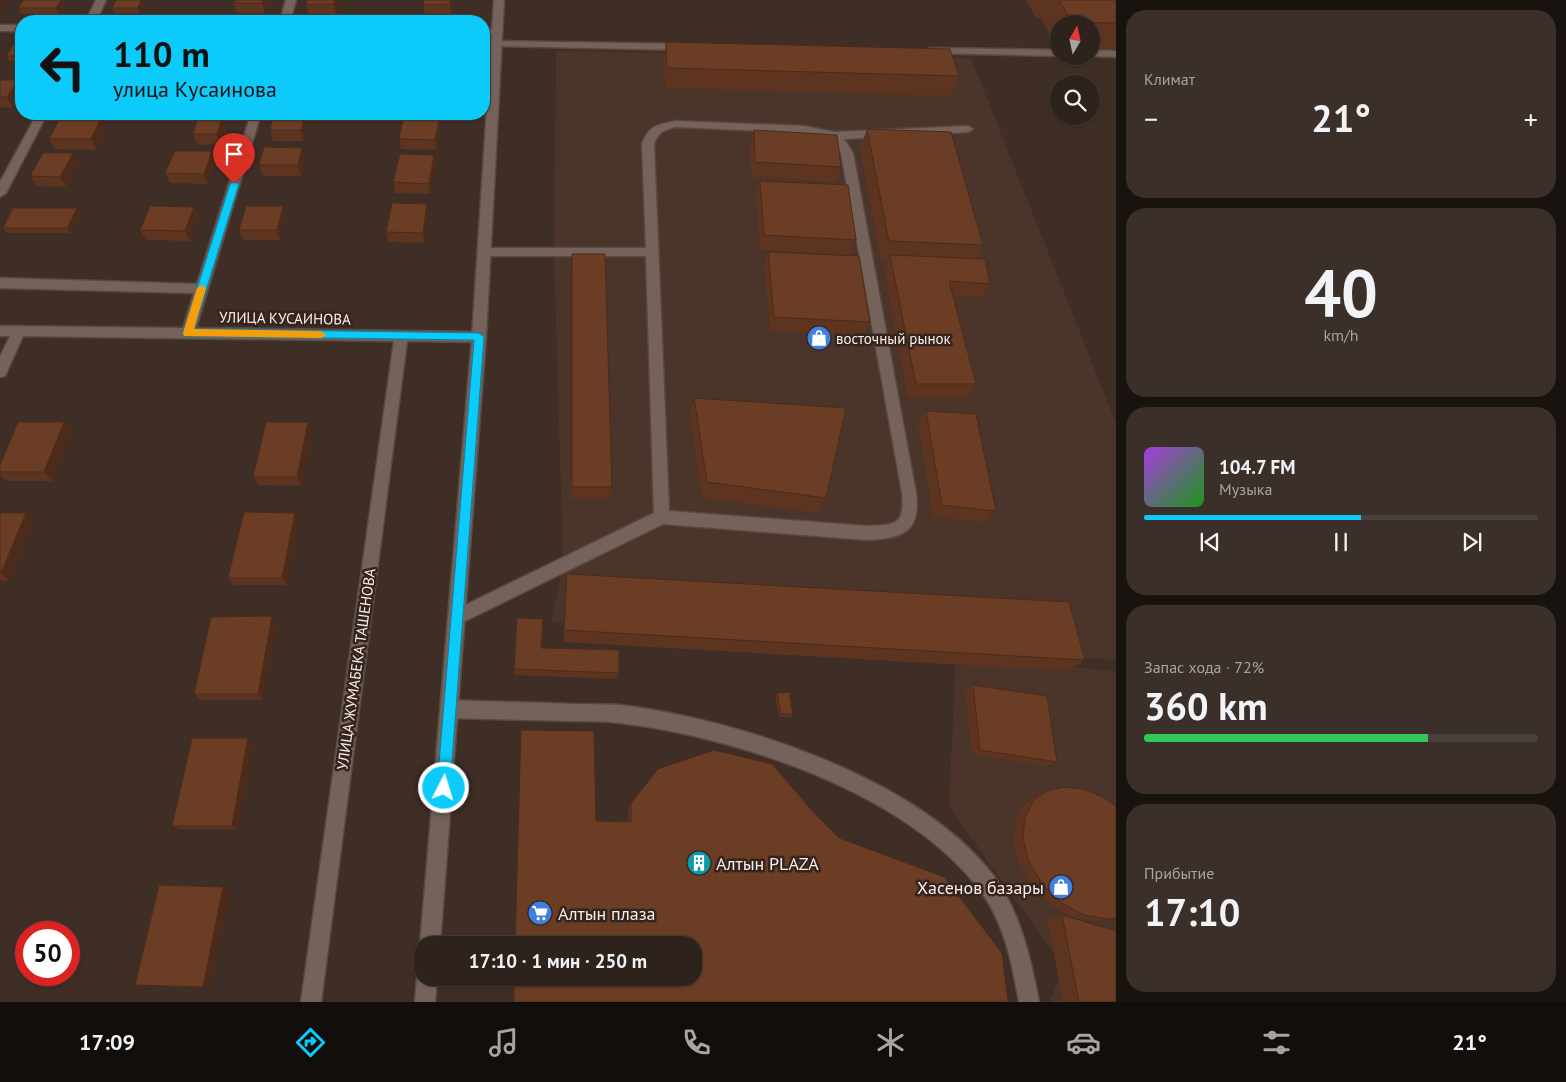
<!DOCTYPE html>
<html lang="ru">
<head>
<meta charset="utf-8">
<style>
  :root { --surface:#2e221c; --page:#3a2f29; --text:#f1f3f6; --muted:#a7a4a3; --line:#493f3b; --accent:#0ccafa }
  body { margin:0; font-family:"PT Sans",sans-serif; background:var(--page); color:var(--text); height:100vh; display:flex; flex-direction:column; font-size:19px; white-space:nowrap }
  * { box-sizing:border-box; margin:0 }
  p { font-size:16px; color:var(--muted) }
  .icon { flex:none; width:28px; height:28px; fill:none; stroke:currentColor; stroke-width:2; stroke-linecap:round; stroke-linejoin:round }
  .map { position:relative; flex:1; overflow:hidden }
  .side { display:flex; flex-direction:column; gap:10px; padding:10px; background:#19130f; width:450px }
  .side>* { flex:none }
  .hud { position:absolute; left:15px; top:15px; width:475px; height:105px; border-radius:20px; box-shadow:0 1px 4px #0004,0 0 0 1px var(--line); background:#0ccafa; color:#111; overflow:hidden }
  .needle { width:32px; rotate:9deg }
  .tools { position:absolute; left:1050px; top:15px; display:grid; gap:10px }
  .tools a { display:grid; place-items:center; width:50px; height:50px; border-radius:50%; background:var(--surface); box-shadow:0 1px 4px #0004,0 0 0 1px var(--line); font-size:25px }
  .speed { position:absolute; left:15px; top:921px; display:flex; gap:10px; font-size:25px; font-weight:700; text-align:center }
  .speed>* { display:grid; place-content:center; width:65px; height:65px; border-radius:50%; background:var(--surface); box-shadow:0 1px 4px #0004,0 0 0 1px var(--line); line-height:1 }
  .speed .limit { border:8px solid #d22; background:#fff; color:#111 }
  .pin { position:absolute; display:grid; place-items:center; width:42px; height:42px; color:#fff; margin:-51px -21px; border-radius:50% 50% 50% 0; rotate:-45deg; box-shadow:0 0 5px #0007 }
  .pin .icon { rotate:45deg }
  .me { position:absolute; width:55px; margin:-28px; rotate:5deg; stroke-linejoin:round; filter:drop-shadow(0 0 4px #0008) }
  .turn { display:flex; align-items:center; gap:18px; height:105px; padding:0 15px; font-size:22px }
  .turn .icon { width:65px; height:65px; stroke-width:2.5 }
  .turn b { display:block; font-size:35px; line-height:42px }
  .big { font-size:38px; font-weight:700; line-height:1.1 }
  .side .tile { flex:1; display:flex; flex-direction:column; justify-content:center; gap:8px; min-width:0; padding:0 18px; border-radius:20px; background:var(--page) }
  .side .dial { align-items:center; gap:0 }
  .dial b { font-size:65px; line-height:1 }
  .song { display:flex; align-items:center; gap:15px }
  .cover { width:60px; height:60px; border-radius:8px; background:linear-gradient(135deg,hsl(280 70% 55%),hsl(120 70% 35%)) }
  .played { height:5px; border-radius:2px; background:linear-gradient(90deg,var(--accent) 55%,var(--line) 55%) }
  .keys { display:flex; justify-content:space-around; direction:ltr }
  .heat { display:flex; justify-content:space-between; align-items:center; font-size:28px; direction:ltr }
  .charge { height:8px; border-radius:4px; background:linear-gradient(90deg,#34c759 72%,var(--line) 0) }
  .trip { position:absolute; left:414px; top:936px; width:288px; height:50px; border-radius:20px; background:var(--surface); box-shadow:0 1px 4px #0004,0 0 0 1px var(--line); font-weight:700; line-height:50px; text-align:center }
  .tabs { display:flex; height:80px; justify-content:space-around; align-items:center; background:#120e0b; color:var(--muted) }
  .tabs .icon { width:35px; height:35px }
  .tabs .on { color:var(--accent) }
  .tabs b { font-size:22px; color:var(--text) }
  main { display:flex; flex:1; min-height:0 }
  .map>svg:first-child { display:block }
  .built { fill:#4b3429 }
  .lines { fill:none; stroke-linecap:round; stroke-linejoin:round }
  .service-casing { stroke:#574a43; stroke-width:3 }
  .minor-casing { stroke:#574a43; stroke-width:3 }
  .secondary-casing { stroke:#574a43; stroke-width:3 }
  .service { fill:#75625a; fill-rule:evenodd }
  .minor { fill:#75625a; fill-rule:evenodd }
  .secondary { fill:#75625a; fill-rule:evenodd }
  .wall { fill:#5d3420 }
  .shaded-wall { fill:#4c2b1a }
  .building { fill:#6c3d25; stroke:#4c2b1a }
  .route { fill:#0ccafa; stroke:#0883a2 }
  .slow { fill:#f59e0b }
  .labels { text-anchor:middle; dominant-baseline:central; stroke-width:5; stroke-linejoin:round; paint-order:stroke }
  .street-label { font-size:15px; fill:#f9eee9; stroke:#34241d }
  .poi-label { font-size:15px; fill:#f9eee9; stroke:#34241d; text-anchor:start }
  .near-poi-label { font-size:18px; fill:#f9eee9; stroke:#34241d; text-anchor:start }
</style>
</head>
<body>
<main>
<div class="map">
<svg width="1116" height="1002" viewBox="0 0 1116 1002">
  <rect width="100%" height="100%" fill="#3e2e26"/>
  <path class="built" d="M556,51L971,58L1116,423V660L551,622L563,565L554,253Z
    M956,652L1116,672V1002H1050L1063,966L949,807Z"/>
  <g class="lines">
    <defs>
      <path id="service" d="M496,41L687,44L692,47L687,50L492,46L491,44Z
        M930,48L1059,50V56L926,53L925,51Z
        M1091,50L1116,51V57L1091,56Z
        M676,121L804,126L834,132L968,126L973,129L968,132L844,139L853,153L916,493C921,533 902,538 867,540L663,524L463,622L457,625L451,622L449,617L451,612L654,513L646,256H484L478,252L484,248H646L642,144C649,125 657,125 676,121ZM676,127L811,133C825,136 835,140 841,153L902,493C905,525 896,525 867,526L669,511L654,144C658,132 664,130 676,127Z
        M450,700C490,702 530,702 571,704C587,704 603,704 620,705C738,719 918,778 993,875C1020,911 1031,959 1039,1002H1019C1012,963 1004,921 979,889C905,792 737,737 620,723C604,721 587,721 571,721C531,720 490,719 450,718L444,715L441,709L444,703Z"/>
      <path id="minor" d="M96,0H106L96,21H86Z
        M286,0H296L290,21H280Z
        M0,25H21V31H0Z
        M484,29H497L502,32L497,35H484Z
        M37,114H47L6,193L0,197V182Z
        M251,114H261L196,328L479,332L484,333L486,337L484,341L479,342L407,341L321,1002H301L394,341L23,336L5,376L0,377V357L10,336H0V326L183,328L194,293L0,288V278L197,284Z"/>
      <path id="secondary" d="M494,0H504L486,337L440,945H422V951L420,945L472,337Z
        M422,970V978H437L435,1002H415L417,978L420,971Z"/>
    </defs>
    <use href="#service" class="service-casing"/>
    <use href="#minor" class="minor-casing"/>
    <use href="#secondary" class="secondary-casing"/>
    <use href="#service" class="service"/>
    <use href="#minor" class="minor"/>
    <use href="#secondary" class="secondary"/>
  </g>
  <path class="wall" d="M67,0L59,14H21L18,8Z
    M146,0L140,13H115L112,8Z
    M270,0L265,13H237L234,3Z
    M340,0L336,15L309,14L306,4Z
    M424,0H453L451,15H425L423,5Z
    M1026,0H1116V49H1091V24H1059V49H1058L1041,18H1036Z
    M21,39V61H9L6,56Z
    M666,42L959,76L950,96L665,88L664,61Z
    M0,80L21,86V95L13,108L0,107Z
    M305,114L308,124L304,141H273L270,130Z
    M222,117L226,127L221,144L197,145L193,134Z
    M101,118L107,128L97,150L55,149L49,139Z
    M439,120L440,131L437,150L401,149L399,139Z
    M867,129L983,245L976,259L990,284L982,298L953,296L976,384L967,398L908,397L884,269L888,260H881L860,148Z
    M754,130L841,167L836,182L751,177L750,145Z
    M305,158L301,176H263L259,165Z
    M216,162L208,184L170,183L165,173Z
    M79,164L66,187L37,186L30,176Z
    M436,165L430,194L395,193L393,182Z
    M760,181L856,240L850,255L760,250L756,196Z
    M427,204L429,214L424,243L388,242L386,232Z
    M283,206L286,216L280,240H243L239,230Z
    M77,208L80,213L71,233H6L3,228Z
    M199,217L190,241L146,240L140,230Z
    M768,252L870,322L864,336L770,331L764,267Z
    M571,268L612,487L610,499H571Z
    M694,398L826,498L817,513L702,498L690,415Z
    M926,411L996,511L985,523L933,516L918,424Z
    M64,422L72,431L53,481H6L0,475V472Z
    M312,431L301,486L258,485L253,477Z
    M0,513H26L35,521L10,581L0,580Z
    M300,521L287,585H234L228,578Z
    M277,623L263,700H201L194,694Z
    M543,626L542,648L619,673L617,679L515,675L514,669Z
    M564,630L1085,660L1067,671L564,642Z
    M973,685L1057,762L1047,766L972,754L965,691Z
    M777,693L793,714L791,717H779L775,696Z
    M254,743L238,829H180L172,826Z
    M1047,791L1116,918L1095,921L1073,917L1051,905L1032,886L1019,865L1014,842L1015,822L1024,805L1037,795Z
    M631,803L816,815L839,838L596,821L628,822V810Z
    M1062,915L1116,1002H1063L1047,918Z"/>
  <path class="shaded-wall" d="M1,0H7L0,11V1Z
    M61,0H67L59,14L56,8Z
    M141,0H146L140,13L138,8Z
    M263,0H270L265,13L262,3Z
    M335,0H340L336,15L333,4Z
    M450,0H453L451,15L450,4Z
    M18,80L21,86V95L13,108L7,97Z
    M305,114L308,124L304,141L301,130Z
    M222,117L226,127L221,144L217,134Z
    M101,118L107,128L97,150L91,139Z
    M439,120L440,131L437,150L435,140Z
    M302,148L305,158L301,176L298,165Z
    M212,151L216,162L208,184L204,174Z
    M73,153L79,164L66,187L60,177Z
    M434,155L436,165L430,194L429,184Z
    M427,204L429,214L424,243L423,233Z
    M283,206L286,216L280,240L277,230Z
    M194,207L199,217L190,241L185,231Z
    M77,208L80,213L71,233L67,228Z
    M64,422L72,431L53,481L44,472Z
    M308,422L312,431L301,486L297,477Z
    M26,513L35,521L10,581L1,573Z
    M295,513L300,521L287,585L282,578Z
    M272,616L277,623L263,700L258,694Z
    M0,623L3,625L0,634Z
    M248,738L254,743L238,829L232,826Z
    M223,887L230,890L211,987H203Z"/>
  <path class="building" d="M24,0H61L56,8H18Z
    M116,0H141L138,8H112Z
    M235,0H263L262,3H234Z
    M307,0H335L333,4H306Z
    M424,0H450V4L423,5Z
    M1059,0H1116V23L1072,22Z
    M17,39H21V56H6Z
    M666,42L950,49L959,76L667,68Z
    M0,80H18L7,97H0Z
    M274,114H305L301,130H270Z
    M198,117H222L217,134H193Z
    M60,118H101L91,139H49Z
    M403,119L439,120L435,140L399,139Z
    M867,129L951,132L983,245L889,241Z
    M754,130L837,135L841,167L755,162Z
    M264,147L302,148L298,165H259Z
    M175,151H212L204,174L165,173Z
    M43,153H73L60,177L30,176Z
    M400,154L434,155L429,184L393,182Z
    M760,181L848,185L856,240L764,235Z
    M392,203L427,204L423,233L386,232Z
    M150,206L194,207L185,231L140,230Z
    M246,206H283L277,230H239Z
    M13,208H77L67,228H3Z
    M768,252L859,256L870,322L774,317Z
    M572,254H605L612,487H572Z
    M890,255L985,259L990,284L949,281L976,384H916Z
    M694,398L846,408L826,498L707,482Z
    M926,411L976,414L996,511L942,505Z
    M18,422H64L44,472H0V465Z
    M266,422H308L297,477H253Z
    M244,512L295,513L282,578H228Z
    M0,513H26L1,573H0Z
    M567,574L1069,602L1085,660L564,630Z
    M272,616L258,694H194L211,617Z
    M517,618L543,619L541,648L619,650V673L514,669Z
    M973,685L1047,696L1057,762L980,750Z
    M789,692L793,714H781L777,693Z
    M521,730L594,731L596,821L631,822V803L658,769L714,750L772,764L816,815L839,838L944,877L1002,953L1008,1002H514V978H692V945H515Z
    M192,738H248L232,826H172Z
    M1064,787L1083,789L1103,797L1116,806V918L1107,919L1084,915L1061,903L1042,884L1029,862L1023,839L1025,818L1033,801L1047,791Z
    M159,885L223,887L203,987L135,985Z
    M1062,915L1116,931V1002H1079Z"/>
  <path class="route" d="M234,181L239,184L194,329L479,333L484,337L450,788L448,793L444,795L439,793L437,788L474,340L184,336L183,333L230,184Z"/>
  <path class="slow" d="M202,285L206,288L194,329L321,331L326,335L321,338L184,336L183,333L197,288Z"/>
  <defs>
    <symbol id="shop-disc" viewBox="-11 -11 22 22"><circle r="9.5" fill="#3f7fe0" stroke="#34241d"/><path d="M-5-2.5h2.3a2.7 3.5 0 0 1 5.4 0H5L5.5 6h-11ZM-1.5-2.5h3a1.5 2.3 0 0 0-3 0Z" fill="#fff"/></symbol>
    <symbol id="building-disc" viewBox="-11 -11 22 22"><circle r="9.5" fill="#0f9aa8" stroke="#34241d"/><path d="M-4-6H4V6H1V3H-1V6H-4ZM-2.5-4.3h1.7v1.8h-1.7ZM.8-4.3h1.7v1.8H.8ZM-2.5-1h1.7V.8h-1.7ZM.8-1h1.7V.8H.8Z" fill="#fff"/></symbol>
    <symbol id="supermarket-disc" viewBox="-11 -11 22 22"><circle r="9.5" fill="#3f7fe0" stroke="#34241d"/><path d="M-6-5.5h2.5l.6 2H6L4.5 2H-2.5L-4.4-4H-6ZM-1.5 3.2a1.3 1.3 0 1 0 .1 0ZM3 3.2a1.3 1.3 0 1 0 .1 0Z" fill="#fff"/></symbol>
  </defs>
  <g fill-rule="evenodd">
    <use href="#shop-disc" x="805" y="324" width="28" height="28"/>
    <use href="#building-disc" x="685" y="849" width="28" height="28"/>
    <use href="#shop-disc" x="1047" y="873" width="28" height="28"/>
    <use href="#supermarket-disc" x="526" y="899" width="28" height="28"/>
  </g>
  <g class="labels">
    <g class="street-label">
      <text transform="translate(285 318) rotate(1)">УЛИЦА КУСАИНОВА</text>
      <text transform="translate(356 669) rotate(-82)">УЛИЦА ЖУМАБЕКА ТАШЕНОВА</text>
    </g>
    <g class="poi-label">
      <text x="836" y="338">восточный рынок</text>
    </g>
    <g class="near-poi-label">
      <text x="716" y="863">Алтын PLAZA</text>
      <text x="1044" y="887" text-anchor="end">Хасенов базары</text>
      <text x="558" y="913">Алтын плаза</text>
    </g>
  </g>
</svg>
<div class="tools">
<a><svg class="needle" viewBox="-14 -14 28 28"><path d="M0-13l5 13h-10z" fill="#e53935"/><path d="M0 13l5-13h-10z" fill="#a7a4a3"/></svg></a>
<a><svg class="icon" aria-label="search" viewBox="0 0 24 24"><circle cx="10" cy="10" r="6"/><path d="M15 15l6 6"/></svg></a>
</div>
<div class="speed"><div class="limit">50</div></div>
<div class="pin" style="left:234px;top:184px;background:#d93025"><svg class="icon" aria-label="arrive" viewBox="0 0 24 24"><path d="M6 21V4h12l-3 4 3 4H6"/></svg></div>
<svg class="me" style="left:444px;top:788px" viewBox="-20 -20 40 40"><circle r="17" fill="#0ccafa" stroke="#fff" stroke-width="3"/><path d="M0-11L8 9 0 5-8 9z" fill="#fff"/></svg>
<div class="trip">17:10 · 1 мин · 250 m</div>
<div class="hud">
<div class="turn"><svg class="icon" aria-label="left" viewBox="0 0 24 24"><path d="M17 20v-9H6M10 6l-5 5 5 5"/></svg><div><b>110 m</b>улица Кусаинова</div></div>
</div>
</div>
<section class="side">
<div class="tile"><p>Климат</p>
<div class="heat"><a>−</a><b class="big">21°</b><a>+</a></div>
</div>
<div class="tile dial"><b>40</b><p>km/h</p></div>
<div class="tile">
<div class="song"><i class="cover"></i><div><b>104.7 FM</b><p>Музыка</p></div></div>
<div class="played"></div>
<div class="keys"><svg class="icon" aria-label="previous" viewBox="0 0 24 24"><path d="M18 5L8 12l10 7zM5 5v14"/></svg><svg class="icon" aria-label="pause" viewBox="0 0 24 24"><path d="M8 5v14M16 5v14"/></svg><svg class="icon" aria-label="next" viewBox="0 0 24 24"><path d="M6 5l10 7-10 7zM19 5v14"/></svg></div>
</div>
<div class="tile"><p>Запас хода · 72%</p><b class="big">360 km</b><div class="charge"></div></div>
<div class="tile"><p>Прибытие</p><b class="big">17:10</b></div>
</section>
</main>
<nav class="tabs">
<b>17:09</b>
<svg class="icon on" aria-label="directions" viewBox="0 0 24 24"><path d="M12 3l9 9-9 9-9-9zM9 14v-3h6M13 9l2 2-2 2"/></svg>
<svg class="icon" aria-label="music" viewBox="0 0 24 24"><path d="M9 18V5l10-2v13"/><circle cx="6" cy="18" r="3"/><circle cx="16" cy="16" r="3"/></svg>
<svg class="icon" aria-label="phone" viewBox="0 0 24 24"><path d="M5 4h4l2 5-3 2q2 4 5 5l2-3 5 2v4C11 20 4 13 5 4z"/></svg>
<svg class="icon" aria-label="climate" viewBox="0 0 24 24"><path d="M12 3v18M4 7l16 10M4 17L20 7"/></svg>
<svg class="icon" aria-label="car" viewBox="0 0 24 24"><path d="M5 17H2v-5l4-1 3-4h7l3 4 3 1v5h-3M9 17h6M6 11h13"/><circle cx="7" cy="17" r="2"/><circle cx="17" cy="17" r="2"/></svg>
<svg class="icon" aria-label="filters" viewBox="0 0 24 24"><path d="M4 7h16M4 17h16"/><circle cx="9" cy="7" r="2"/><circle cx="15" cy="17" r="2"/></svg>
<b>21°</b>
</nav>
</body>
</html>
